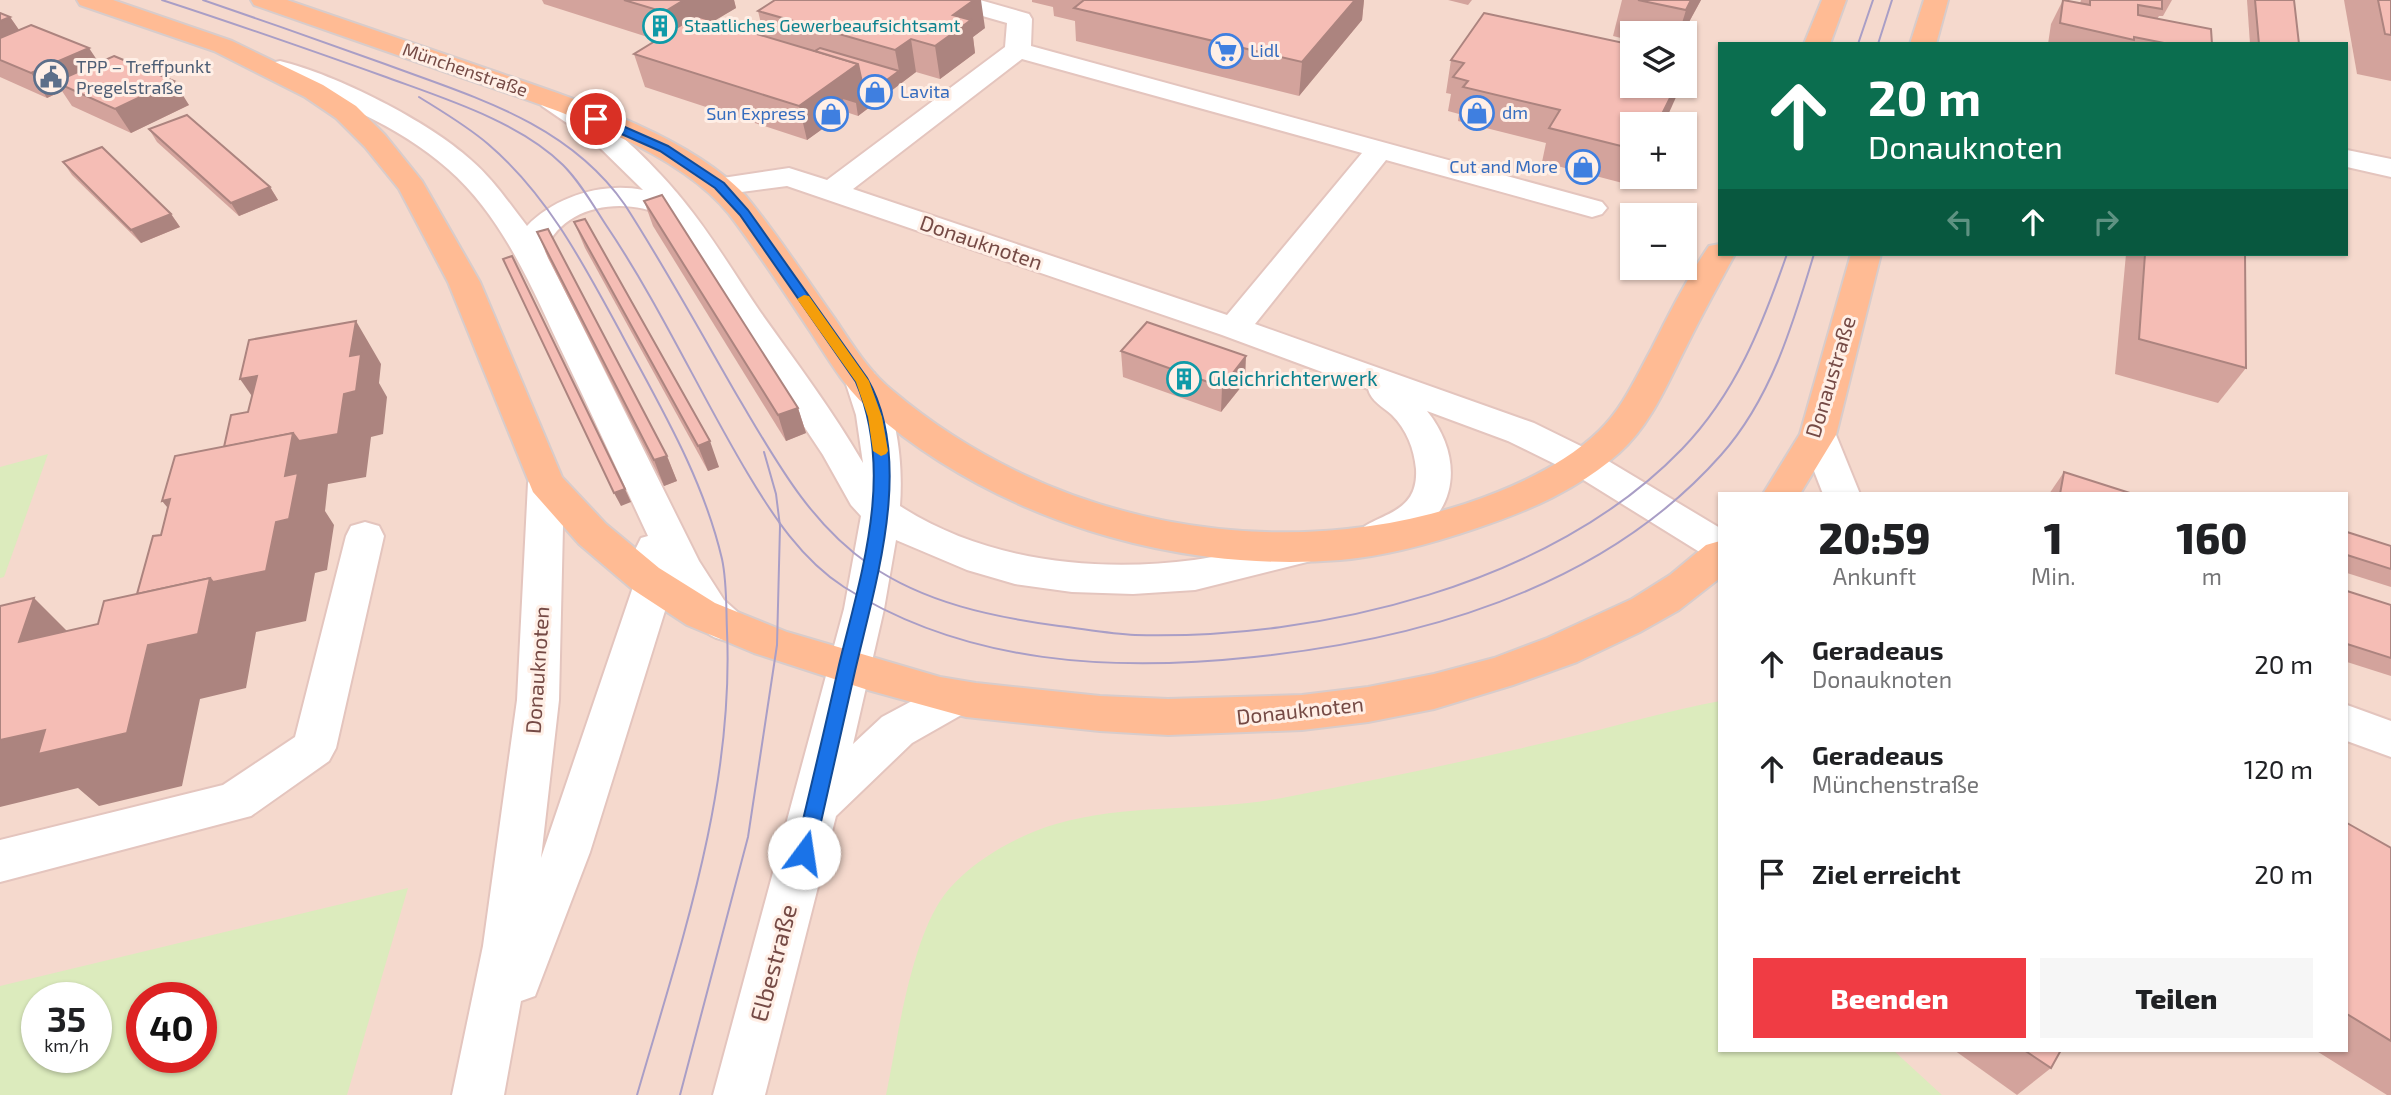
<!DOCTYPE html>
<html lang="de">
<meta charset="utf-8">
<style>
:root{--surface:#fff;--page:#f6f6f6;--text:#202124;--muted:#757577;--accent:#f03c44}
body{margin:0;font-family:"Exo 2",sans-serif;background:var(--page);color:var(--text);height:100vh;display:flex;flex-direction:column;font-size:26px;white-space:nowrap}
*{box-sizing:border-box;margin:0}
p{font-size:23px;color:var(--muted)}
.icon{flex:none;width:38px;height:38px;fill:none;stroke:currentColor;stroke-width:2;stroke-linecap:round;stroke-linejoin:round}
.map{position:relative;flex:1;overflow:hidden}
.panel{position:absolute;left:1718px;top:492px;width:630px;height:560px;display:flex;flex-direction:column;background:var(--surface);border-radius:0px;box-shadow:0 2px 5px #0004}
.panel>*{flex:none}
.guide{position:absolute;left:1718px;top:42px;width:630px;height:214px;border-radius:0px;box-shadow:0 2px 5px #0004;background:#0b6e4f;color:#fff;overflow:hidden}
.buttons{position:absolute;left:1620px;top:21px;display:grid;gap:14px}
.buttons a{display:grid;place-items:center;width:77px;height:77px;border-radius:0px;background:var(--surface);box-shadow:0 2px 5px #0004;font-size:35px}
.speed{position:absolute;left:21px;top:982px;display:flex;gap:14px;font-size:35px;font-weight:700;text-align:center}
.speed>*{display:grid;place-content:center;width:91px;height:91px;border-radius:50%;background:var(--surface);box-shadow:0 2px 5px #0004;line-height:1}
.speed small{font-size:18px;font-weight:400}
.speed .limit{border:10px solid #d22;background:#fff;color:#111}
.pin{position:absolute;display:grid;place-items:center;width:60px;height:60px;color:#fff;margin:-30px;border:4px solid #fff;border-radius:50%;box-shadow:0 2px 7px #0007}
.me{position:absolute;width:77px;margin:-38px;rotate:14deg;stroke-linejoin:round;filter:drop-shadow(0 0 5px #0008)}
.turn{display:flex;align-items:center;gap:24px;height:147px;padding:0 35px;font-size:32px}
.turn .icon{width:91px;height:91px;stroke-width:2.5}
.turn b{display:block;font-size:49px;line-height:60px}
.lanes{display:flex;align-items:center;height:66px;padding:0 35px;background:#0003;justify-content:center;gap:35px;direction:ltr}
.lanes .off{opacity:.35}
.eta{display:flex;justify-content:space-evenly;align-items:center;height:119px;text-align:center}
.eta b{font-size:42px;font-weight:800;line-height:49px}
.cta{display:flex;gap:14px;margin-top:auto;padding:14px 35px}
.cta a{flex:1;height:80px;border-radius:0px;background:var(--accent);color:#fff;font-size:28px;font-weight:800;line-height:80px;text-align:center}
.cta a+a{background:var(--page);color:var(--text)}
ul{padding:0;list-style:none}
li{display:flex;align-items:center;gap:21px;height:105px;padding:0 35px}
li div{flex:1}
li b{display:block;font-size:26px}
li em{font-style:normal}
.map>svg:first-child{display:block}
</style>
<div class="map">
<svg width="2391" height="1095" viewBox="0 0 2391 1095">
<rect width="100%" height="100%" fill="#fee9df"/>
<path fill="#f5d9cd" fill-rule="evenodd" d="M0,0H2391V1095H0ZM1633,33H1685V86H1633ZM1720,44H2347V254H1720ZM1633,124H1685V177H1633ZM1633,215H1685V268H1633ZM1720,494H2347V1050H1720ZM37,998H96V1057H37ZM142,998H201V1057H142Z"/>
<g fill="#dcebbd" fill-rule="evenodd">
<polygon points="48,454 4,577 0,578 0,467"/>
<path d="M1720,701V1050H1893L1942,1095H886C898,1038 911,933 949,889C975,859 1018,835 1056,824C1128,803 1209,812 1282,798C1375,780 1468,761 1561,739C1614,727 1666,711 1720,701Z"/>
<path d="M408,888L347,1095H0V986ZM37,998H96V1057H37ZM142,998H201V1057H142Z"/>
</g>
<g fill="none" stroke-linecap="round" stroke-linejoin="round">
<g stroke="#e4c5be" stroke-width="4">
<g id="minor">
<path d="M941,0H980L1029,14L1032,19L1031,46L1602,202L1607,208L1602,214L1592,217L1386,160L1255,324L1534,423L1595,453L1720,528V560L1706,556L1569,471L1508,441L1427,411C1465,458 1459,519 1399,543C1383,550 1374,554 1357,549L1352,539C1367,512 1419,520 1416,469C1414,449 1407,430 1392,415C1383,407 1371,401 1368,389L1222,335L787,186L719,195L709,192L704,186L709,180L789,168L827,180L1005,47L1007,23L944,5ZM1022,59L1362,153L1227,315L853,189Z"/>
<path d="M280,61C337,75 428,121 471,160C493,179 509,203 527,226C555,197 602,182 643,190L593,141L542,106L538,100L542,94C578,85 660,171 682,199C711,234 735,275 761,313C796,362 833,411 863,463L856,415L845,381L850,373L862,370L874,373C898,411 903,463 900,506C985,561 1095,573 1194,560C1232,555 1271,542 1309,534L1323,538L1328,548L1323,558L1195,590L1133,594L1072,592L1015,584L967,570L896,540L884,609L853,744L882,717L940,686L955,681L970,686L976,698L970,710L912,743L836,816L765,1095H713L844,609L861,516L851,505L823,455L664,216C624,196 562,205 545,251L699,561L724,600L742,616L748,627L742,638C705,650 690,612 673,585L590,852L535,996L521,1001L504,1095H452L483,946L517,700L528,483L533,474L546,470L559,474L564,483L559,700L541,858L634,584L636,548L641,538L648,536C620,476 593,417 565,358C533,291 505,219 448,169C397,124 333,100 271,75L267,69L271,63Z"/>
<polygon points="2347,150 2391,159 2391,177 2347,167"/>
<polygon points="1818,423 1831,426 1836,435 1860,494 1823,494 1800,435 1805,426"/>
<polygon points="365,522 379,526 384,536 336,748 329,761 251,816 0,882 0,840 223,785 295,737 346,536 351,526"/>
<polygon points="2347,705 2391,721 2391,757 2347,741"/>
</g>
</g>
<g stroke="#d8cccb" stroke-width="4">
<g id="major">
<polygon points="77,0 113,0 232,41 323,85 356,106 385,135 422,181 480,282 562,477 606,524 659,568 715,603 787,632 940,677 976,683 1100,696 1168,699 1302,695 1368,687 1434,674 1494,658 1547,638 1632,599 1670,575 1706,545 1720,541 1720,578 1679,610 1640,632 1577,662 1513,685 1434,709 1368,722 1302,730 1168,735 1100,731 966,717 868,690 754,653 687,625 632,589 579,544 533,492 448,282 399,189 365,147 336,118 305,97 214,51 80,5"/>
<path d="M251,0H287C349,21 411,43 473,64C556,93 684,130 745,195C777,234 806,278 835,319C852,344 869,372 893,391C1049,523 1270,567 1465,504C1512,488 1563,466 1599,431C1623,408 1636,377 1652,348C1669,314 1687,278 1709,246L1720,244V254H1735C1719,284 1702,314 1687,345C1668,382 1651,425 1619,453C1579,489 1528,511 1477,528C1433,543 1387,556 1340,560C1172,573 995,519 868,408C844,387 827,357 810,331C784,292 758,252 729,214C671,142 532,102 446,72C382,50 318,27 254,5Z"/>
<polygon points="1822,0 1846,0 1830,44 1804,44"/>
<polygon points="1924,0 1948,0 1936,44 1910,44"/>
<polygon points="1851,254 1881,254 1836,435 1800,494 1763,494 1800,434"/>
</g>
</g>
<use href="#minor" fill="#fff" fill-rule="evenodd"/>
<use href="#major" fill="#ffbb94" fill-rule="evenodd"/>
<g stroke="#a99ec6" stroke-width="2">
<path d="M162,0C236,24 310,50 383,76C440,97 519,121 563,165C580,182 593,205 606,225C660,305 699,392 748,474C773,516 802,560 844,587C967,665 1114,672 1254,657C1424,639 1604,587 1721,455C1771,399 1793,324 1814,254"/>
<path d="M203,0C264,21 324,42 385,64C474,97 568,123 625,205C665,267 701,333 738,397C775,459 809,523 870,565C925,603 993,617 1059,626C1084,629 1110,634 1135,635C1319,640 1551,585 1682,449C1736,393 1762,326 1787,254"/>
<polyline points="1858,44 1873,0"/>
<polyline points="1878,44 1892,0"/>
<path d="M419,97C443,112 467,126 488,144C549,196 585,267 622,335C661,408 703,478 722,559C727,582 726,607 727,631C734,791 681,943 637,1095"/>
<polyline points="680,1095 748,837 777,645 780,526 776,494 764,452"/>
</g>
</g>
<g fill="#d3a39c">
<polygon points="542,0 734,0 736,8 713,21 764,36 758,11 985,28 973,37 975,53 940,79 916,72 858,116 846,112 807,140 645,87 634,54 657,40 544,4"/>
<polygon points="1032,0 1364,0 1362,20 1299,96 1076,41 1075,21 1054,16 1053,7 1032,2"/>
<polygon points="1448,0 1472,0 1468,5"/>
<polygon points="1622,0 1701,0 1683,33 1633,33 1633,41 1613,36"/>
<polygon points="2063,0 2080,4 2081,0 2172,0 2163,16 2159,16 2157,19 2212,44 2048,44 2051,24"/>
<polygon points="2247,0 2294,0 2299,44 2250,44"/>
<polygon points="2344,0 2391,0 2391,81 2357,74"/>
<polygon points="0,13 10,17 19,30 99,63 189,105 131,133 72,106 62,91 47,98 0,77"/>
<polygon points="1451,60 1633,86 1681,86 1679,91 1633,124 1633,177 1638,177 1634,186 1542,162 1546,143 1458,121 1459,114 1448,111 1451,94 1446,93"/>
<polygon points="149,129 270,187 278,200 239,216 157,142"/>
<polygon points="63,162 171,214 180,227 141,243 72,175"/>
<polygon points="644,201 798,408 806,433 786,441 653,226"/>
<polygon points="574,222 719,467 708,471 585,248"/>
<polygon points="537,232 667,456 677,481 664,486 548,258"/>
<polygon points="2126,254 2245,254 2246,368 2218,403 2115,374"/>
<polygon points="1121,351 1245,382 1221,412 1123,377"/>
<polygon points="2064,472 2133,494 2049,494"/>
<polygon points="2347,532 2391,546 2391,587 2347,573"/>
<polygon points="2347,591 2391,605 2391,676 2347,662"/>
<polygon points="2347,823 2391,848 2391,1095 2387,1095 2315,1050 2347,1050"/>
<polygon points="1954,1050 2061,1050 2051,1068 2017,1095"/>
</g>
<g fill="#ac847f">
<polygon points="684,0 734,0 736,8 674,45 664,12"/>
<polygon points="974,0 981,0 985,28 973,37 975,53 940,79 935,46 953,15"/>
<polygon points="1355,0 1364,0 1362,20 1299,96 1302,62"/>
<polygon points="1691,0 1701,0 1683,33 1679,33 1686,10"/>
<polygon points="10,17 26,40 0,51 0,21"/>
<polygon points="756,28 765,61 750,32"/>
<polygon points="911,39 916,72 858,116 856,103 843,99 846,112 807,140 799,106 858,64 899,71 895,50"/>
<polygon points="89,48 105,72 55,82 62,91 47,98 31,73"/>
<polygon points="174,81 189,105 131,133 115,109"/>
<polygon points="1676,86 1681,86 1664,124 1657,124"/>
<polygon points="270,187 278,200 239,216 231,203"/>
<polygon points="171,214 180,227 141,243 131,230"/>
<polygon points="356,321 381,364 379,383 387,397 383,434 371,437 366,477 328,484 325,511 334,525 327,570 315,573 306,621 256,632 246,688 200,699 182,786 99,806 78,788 0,807 0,740 148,645 210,578 254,500 293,433 350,356"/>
<polygon points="1246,356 1245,382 1221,412 1222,387"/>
<polygon points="257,376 270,422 240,379"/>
<polygon points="798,408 806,433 786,441 778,415"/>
<polygon points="710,441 719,467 708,471 698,446"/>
<polygon points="667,456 677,481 664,486 654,460"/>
<polygon points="625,489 631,502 621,506 614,493"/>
<polygon points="170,499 205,552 162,501"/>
<polygon points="34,598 89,653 19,642"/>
</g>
<g fill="#f5bdb5" stroke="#ac847f" stroke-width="2">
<polygon points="624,0 684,0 664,12"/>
<polygon points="775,0 974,0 953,15 971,20 935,46 911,39 895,50 758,11"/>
<polygon points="1084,0 1355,0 1302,62 1074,8"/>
<polygon points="1638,0 1691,0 1686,10"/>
<polygon points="2063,0 2090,5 2090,0 2162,0 2162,9 2138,5 2138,15 2211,29 2212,44 2169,44 2134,37 2134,40 2060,23"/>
<polygon points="2255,0 2294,0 2299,44 2259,44"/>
<polygon points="2378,0 2391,0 2391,35 2385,34"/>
<polygon points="0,13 10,17 0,21"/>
<polygon points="1484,13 1633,45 1633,86 1676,86 1657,124 1633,124 1633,149 1549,128 1560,110 1463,87 1468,81 1453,77 1464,63 1451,60"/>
<polygon points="696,16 726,25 732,21 756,28 750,32 858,64 799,106 634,54"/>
<polygon points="31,25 89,48 31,73 0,60 0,38"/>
<polygon points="820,48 899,71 865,96 858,64 815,51"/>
<polygon points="114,56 174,81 115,109 55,82"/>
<polygon points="1685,57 1689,58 1685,66"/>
<polygon points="187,115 270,187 231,203 149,129"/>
<polygon points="102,147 171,214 131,230 63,162"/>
<polygon points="662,195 798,408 778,415 644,201"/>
<polygon points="585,219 710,441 698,446 574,222"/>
<polygon points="548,229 667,456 654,460 537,232"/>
<polygon points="2145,254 2245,254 2246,368 2139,339"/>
<polygon points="512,256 625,489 614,493 503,259"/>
<polygon points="356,321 350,356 361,354 356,391 344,394 338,434 299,441 293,433 224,447 231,415 248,412 257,376 240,379 249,340"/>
<polygon points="1147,322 1246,356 1222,387 1121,351"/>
<polygon points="293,433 285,476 298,473 289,519 276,522 266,571 213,582 210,578 137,594 153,536 161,535 170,499 162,501 175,456"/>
<polygon points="2064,472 2133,494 2060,494"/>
<polygon points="2347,532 2391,546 2391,569 2347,555"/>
<polygon points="210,578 198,634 148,645 127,733 38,754 45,730 0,740 0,606 34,598 19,642 98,624 104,601"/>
<polygon points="2347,591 2391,605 2391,658 2347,644"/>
<polygon points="2347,823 2391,848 2391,1041 2347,1014"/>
<polygon points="2024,1050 2061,1050 2051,1068"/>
</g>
<path fill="#1a73e8" stroke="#114b97" stroke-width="2" d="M592,116H600L668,146L724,183L748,210L867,378C915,461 875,584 855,671C842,731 828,792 814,853L811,859L804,862L798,859L795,853C810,791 825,728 839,665C861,574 895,473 856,382L740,215L715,188L660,151L592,121Z"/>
<polygon fill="#f59e0b" points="804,295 809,296 869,381 882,417 888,451 886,454 881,456 873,451 868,417 856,382 797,299"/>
<defs>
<g id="building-ring" transform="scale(1.75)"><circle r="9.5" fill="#ffefe6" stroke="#0f9aa8" stroke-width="1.5"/><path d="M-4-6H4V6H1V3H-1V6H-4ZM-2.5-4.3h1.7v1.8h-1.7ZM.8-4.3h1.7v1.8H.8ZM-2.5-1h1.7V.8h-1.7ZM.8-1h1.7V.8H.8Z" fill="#0f9aa8"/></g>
<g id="supermarket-ring" transform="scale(1.75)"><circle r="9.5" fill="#ffefe6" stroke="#3f7fe0" stroke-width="1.5"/><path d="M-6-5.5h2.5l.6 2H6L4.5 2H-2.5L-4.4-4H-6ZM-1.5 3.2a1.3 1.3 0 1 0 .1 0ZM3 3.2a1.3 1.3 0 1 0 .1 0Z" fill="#3f7fe0"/></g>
<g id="civic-ring" transform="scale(1.75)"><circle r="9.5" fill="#ffefe6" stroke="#5c6f8a" stroke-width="1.5"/><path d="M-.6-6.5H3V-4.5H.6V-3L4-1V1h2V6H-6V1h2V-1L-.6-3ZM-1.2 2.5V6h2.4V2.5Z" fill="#5c6f8a"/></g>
<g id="shop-ring" transform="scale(1.75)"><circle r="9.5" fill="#ffefe6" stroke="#3f7fe0" stroke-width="1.5"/><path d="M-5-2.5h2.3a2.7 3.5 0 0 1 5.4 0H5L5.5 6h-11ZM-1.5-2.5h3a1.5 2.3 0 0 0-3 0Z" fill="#3f7fe0"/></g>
</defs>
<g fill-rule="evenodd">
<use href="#building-ring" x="660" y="26"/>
<use href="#supermarket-ring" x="1226" y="51"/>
<use href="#civic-ring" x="51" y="77"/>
<use href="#shop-ring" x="875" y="92"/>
<use href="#shop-ring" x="1477" y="113"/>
<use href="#shop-ring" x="831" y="114"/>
<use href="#shop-ring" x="1583" y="167"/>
<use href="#building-ring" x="1184" y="379"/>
</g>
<g text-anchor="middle" stroke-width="6" stroke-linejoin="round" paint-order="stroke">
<g font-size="18" fill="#0d838f" stroke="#ffefe6" text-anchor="start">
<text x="684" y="32">Staatliches Gewerbeaufsichtsamt</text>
</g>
<g font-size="18" fill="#366cbe" stroke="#ffefe6" text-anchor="start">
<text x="1250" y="57">Lidl</text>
<text x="900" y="98">Lavita</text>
<text x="1502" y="119">dm</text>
<text x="806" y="120" text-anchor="end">Sun Express</text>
<text x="1558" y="173" text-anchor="end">Cut and More</text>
</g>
<g font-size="18" fill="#4e5e75" stroke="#ffefe6" text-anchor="start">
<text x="76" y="73">TPP – Treffpunkt<tspan x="76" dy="21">Pregelstraße</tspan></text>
</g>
<g font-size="18" fill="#754a45" stroke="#ffefe6">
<text transform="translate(465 70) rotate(19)" y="6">Münchenstraße</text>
</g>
<g font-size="21" fill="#754a45" stroke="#ffefe6">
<text transform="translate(981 243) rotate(19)" y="7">Donauknoten</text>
<text transform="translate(1831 377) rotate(-73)" y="7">Donaustraße</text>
<text transform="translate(538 670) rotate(-86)" y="7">Donauknoten</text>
<text transform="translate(1300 711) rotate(-6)" y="7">Donauknoten</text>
</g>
<g font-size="21" fill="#0d838f" stroke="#ffefe6" text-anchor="start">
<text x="1208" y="386">Gleichrichterwerk</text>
</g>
<g font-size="24" fill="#754a45" stroke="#ffefe6">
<text transform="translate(774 963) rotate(-75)" y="8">Elbestraße</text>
</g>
</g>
</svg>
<div class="buttons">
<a><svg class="icon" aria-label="layers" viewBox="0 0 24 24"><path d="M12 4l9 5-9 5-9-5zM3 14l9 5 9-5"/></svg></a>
<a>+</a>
<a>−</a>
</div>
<div class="speed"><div>35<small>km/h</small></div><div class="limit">40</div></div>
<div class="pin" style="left:596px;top:119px;background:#d93025"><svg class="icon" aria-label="arrive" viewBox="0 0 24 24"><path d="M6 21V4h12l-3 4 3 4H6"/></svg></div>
<svg class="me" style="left:804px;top:853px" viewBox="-20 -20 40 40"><circle r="19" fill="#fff"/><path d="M0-13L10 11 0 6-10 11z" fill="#1a73e8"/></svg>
<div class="guide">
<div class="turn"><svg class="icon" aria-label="ahead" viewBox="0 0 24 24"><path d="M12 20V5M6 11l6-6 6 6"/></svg><div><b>20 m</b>Donauknoten</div></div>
<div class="lanes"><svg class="icon off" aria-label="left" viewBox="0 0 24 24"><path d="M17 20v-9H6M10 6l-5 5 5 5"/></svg><svg class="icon" aria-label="ahead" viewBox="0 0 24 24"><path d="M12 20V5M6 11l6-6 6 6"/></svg><svg class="icon off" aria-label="right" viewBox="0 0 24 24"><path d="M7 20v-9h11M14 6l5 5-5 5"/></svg></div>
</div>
<section class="panel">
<div class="eta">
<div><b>20:59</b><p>Ankunft</p></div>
<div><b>1</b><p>Min.</p></div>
<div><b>160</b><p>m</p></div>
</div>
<ul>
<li><svg class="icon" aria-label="ahead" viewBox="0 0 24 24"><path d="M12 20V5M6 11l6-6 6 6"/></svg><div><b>Geradeaus</b><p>Donauknoten</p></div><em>20 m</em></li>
<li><svg class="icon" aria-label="ahead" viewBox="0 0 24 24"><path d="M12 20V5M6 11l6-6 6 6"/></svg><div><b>Geradeaus</b><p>Münchenstraße</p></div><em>120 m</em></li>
<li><svg class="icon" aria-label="arrive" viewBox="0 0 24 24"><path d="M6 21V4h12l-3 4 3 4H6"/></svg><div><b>Ziel erreicht</b></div><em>20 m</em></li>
</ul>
<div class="cta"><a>Beenden</a><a>Teilen</a></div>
</section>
</div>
